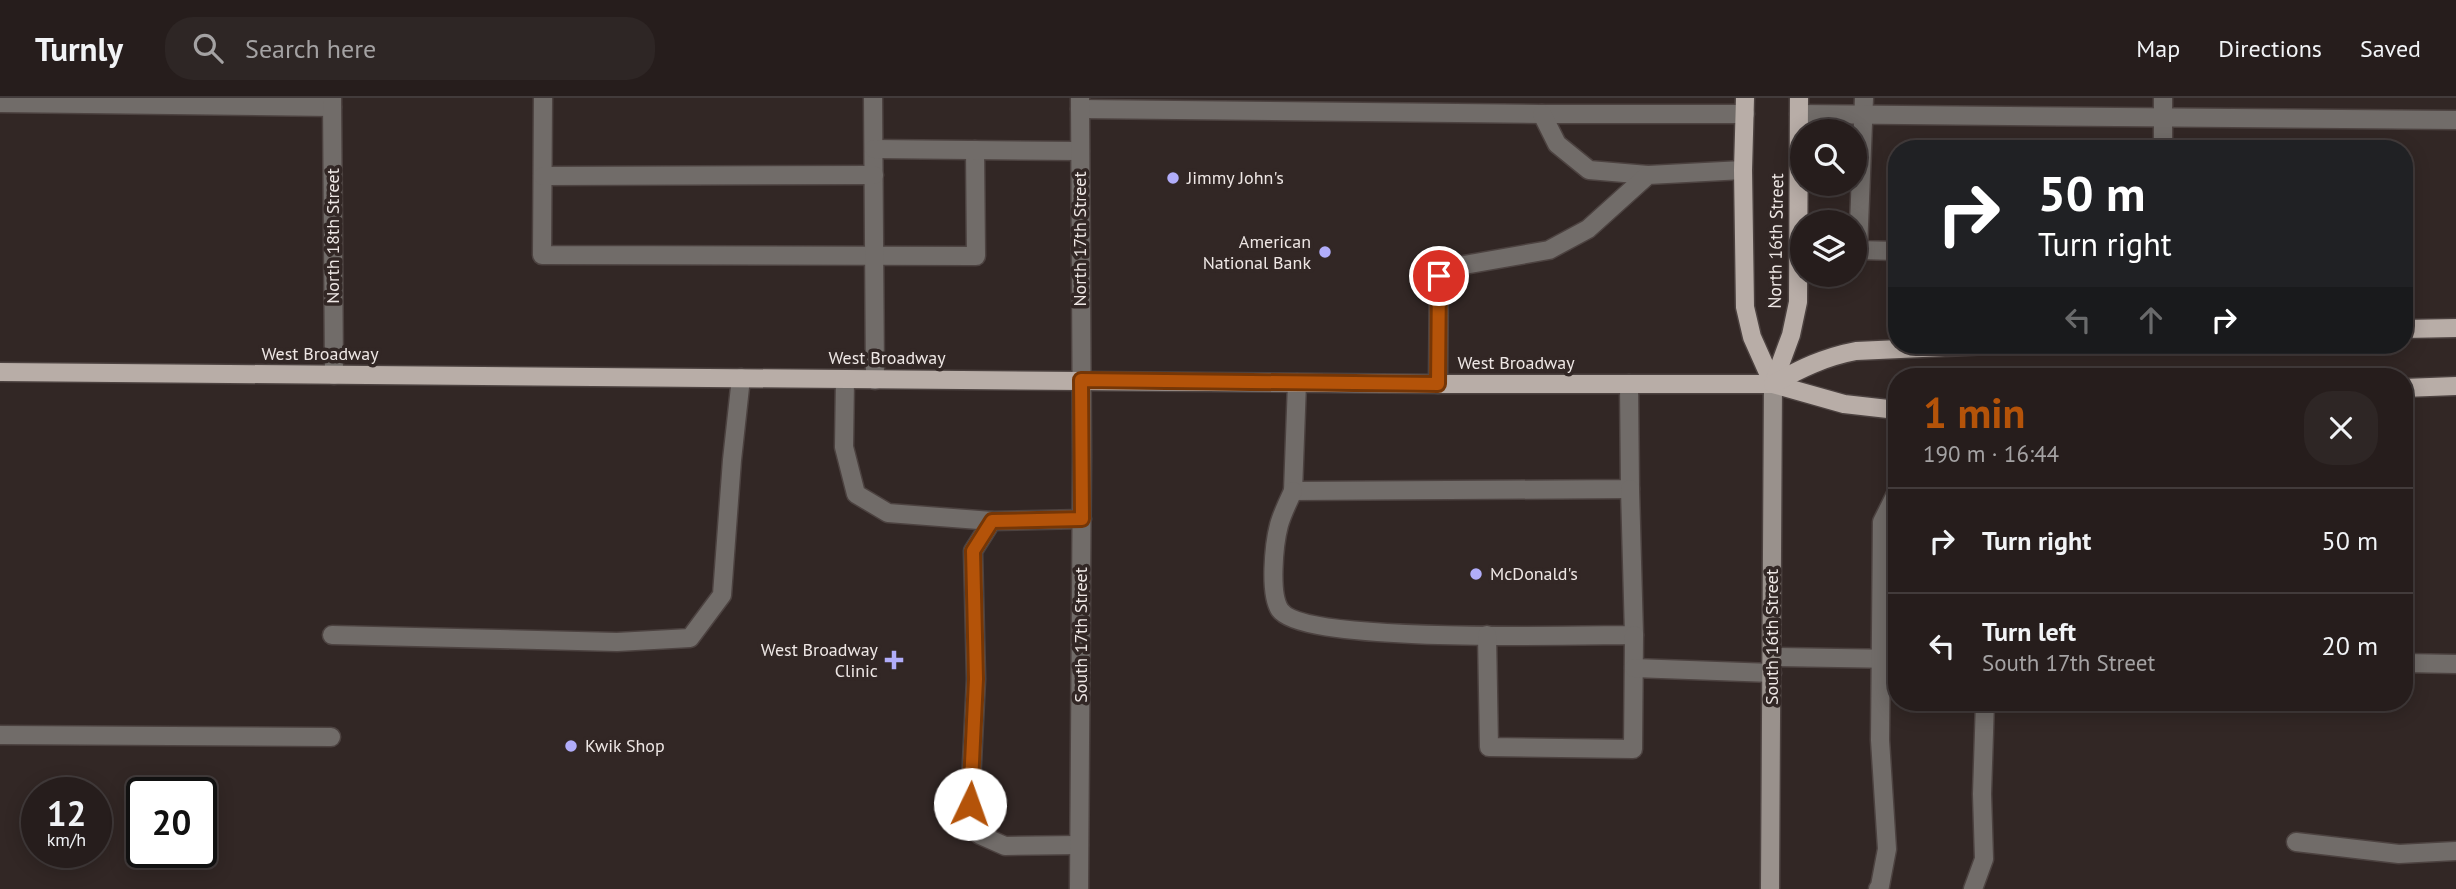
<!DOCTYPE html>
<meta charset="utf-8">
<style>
:root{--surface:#261d1c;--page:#2e2625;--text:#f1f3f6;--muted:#a4a2a3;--line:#423b3b;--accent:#b45309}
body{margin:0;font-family:"PT Sans",sans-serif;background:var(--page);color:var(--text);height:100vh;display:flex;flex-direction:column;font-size:26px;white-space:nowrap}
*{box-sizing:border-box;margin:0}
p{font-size:23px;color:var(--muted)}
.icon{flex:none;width:38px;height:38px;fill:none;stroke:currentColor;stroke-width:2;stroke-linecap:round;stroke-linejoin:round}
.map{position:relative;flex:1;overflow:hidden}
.sheet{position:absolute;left:1888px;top:270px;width:525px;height:343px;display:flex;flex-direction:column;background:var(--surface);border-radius:28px;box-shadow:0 4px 18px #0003,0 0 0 2px var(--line)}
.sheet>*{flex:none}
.hud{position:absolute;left:1888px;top:42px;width:525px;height:214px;border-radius:28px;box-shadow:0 4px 18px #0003,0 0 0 2px var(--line);background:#202124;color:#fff;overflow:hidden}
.controls{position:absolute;left:1790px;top:21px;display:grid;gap:14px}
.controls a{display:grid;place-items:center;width:77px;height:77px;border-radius:50%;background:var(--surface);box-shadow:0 4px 18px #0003,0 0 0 2px var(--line);font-size:35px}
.speed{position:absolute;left:21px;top:679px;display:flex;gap:14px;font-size:35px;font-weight:700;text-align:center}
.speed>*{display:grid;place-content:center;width:91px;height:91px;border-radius:50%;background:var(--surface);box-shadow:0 4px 18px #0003,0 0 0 2px var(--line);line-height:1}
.speed small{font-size:18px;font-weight:400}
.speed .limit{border:4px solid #111;border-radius:10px;background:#fff;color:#111}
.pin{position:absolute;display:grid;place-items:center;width:60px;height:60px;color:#fff;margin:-30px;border:4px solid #fff;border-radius:50%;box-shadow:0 2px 7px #0007}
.me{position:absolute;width:77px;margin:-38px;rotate:3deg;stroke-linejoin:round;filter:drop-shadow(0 0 5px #0008)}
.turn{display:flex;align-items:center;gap:24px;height:147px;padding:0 35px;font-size:32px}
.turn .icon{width:91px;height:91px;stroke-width:2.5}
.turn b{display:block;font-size:49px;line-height:60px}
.lanes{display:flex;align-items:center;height:66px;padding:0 35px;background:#0003;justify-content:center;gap:35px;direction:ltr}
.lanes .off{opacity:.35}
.round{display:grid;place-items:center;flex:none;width:74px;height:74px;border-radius:28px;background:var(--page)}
.headline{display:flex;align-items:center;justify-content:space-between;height:119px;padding:0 35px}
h1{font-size:42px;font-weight:700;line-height:52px;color:var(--accent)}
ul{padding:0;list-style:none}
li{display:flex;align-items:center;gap:21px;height:105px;padding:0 35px;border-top:2px solid var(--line)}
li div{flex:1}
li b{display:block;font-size:26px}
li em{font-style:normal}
header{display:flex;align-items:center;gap:42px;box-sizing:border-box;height:98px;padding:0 35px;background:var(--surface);border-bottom:2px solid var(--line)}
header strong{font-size:33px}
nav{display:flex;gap:38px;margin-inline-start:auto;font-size:24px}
.search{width:490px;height:63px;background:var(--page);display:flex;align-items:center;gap:18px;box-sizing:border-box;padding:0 24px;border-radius:28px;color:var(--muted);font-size:26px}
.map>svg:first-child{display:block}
</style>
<header>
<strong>Turnly</strong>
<div class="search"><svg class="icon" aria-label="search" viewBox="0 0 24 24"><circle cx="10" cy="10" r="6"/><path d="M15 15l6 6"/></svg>Search here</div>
<nav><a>Map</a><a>Directions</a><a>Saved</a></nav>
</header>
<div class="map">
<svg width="2456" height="791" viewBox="0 0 2456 791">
<rect width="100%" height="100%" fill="#322725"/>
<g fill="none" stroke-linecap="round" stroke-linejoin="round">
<g stroke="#4c4240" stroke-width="21">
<g id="service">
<polyline points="543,0 542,157 976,158 975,52"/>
<polyline points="873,0 875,282"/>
<polyline points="1864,0 1858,152 1897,153"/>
<polyline points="0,5 332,9"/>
<polyline points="1080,11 1542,16 1745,16"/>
<polyline points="1542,16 1557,46 1589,72 1648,77"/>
<polyline points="1799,16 2456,22"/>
<polyline points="874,51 1080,53"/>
<polyline points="2163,51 2163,0"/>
<polyline points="543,78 874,77"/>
<polyline points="845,281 844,349 856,396 888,415 992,423"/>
<polyline points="1297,285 1293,393 1630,391 1629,286"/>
<polyline points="1438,286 1439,178 1453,169 1549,152 1588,131 1648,77 1743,72"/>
<path d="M1293,393C1288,404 1282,416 1279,427C1274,446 1269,496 1280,512C1304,546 1582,537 1634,537L1630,391"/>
<polyline points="332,537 617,544 690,540 722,497 732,362 741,280"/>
<polyline points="1487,537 1489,649 1633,651 1634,537"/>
<polyline points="1772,559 1897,561"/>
<polyline points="2404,565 2456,566"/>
<polyline points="1634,570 1772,575"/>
<polyline points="0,637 331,639"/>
<polyline points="2296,744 2399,756 2456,753"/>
<polyline points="1079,747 1005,748 980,737 970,706 976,581 973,453 992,423 1082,421"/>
<polyline points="1878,791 1880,788 1887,751 1880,642 1882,424 1897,394"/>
<polyline points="1973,791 1984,761 1982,696 1985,604"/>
</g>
</g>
<g stroke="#4c4240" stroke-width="21">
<g id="minor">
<polyline points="332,0 334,277"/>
<polyline points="1079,791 1082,358 1080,0"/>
</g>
</g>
<g stroke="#4c4240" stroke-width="21">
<polyline id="secondary" points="1770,791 1773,286"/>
</g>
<g stroke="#4c4240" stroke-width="21">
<g id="primary">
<polyline points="1745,0 1743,72 1745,209 1752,239 1773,286"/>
<polyline points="2404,231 2456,230"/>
<polyline points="0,274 1438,286 1773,286 1844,306 1897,312"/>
<polyline points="1773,286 1791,237 1798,204 1799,0"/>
<path d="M1773,286C1800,271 1824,259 1856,253L1989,247"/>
<polyline points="2404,290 2456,288"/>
</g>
</g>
<use href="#service" stroke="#716c69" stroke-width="18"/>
<use href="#minor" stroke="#716c69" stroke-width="18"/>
<use href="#secondary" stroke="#99918c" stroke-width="18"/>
<use href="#primary" stroke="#b8ada7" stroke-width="18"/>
</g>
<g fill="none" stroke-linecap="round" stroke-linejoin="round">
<g stroke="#753606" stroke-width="18">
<polyline id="route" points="970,706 976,581 973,453 992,423 1082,421 1081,282 1438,286 1439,178"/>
</g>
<use href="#route" stroke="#b45309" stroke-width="12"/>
</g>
<g fill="#b1adfa" stroke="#322725" stroke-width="2.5">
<circle cx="1173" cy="80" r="7"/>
<circle cx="1325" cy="154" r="7"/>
<circle cx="1476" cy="476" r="7"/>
<path d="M890.5 551.5h7v7h7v7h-7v7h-7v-7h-7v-7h7z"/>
<circle cx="571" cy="648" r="7"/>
</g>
<g text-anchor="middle" stroke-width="7" stroke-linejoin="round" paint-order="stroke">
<g font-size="18" fill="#eee7e5" stroke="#322725" text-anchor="start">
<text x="1187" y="86">Jimmy John's</text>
<text x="1311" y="150" text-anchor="end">American<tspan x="1311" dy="21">National Bank</tspan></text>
<text x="1490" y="482">McDonald's</text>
<text x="878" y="558" text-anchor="end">West Broadway<tspan x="878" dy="21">Clinic</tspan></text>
<text x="585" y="654">Kwik Shop</text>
</g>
<g font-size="18" fill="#eee7e5" stroke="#322725">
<text transform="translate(333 138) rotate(-90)" y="6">North 18th Street</text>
<text transform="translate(1080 141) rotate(-90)" y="6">North 17th Street</text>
<text transform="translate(1776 143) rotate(-89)" y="6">North 16th Street</text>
<text x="320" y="262">West Broadway</text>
<text x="887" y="266">West Broadway</text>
<text x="1516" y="271">West Broadway</text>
<text transform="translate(1081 537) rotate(-90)" y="6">South 17th Street</text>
<text transform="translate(1772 539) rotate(-90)" y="6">South 16th Street</text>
</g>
</g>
</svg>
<div class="controls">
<a><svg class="icon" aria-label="search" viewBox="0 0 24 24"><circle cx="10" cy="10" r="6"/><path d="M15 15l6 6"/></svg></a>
<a><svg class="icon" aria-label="layers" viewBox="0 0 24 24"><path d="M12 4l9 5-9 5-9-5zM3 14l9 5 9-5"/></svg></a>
</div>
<div class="speed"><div>12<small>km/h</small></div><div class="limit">20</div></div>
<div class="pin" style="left:1439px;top:178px;background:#d93025"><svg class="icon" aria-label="arrive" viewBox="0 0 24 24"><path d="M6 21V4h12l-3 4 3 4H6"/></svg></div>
<svg class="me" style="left:970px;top:706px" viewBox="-20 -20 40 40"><circle r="19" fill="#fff"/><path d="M0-13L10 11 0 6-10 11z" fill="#b45309"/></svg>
<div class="hud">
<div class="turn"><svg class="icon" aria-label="right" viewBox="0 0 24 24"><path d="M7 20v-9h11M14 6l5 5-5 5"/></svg><div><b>50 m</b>Turn right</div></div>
<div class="lanes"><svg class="icon off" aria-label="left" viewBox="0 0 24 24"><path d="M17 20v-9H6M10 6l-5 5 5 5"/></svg><svg class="icon off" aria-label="ahead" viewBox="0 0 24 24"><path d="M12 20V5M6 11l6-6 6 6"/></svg><svg class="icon" aria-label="right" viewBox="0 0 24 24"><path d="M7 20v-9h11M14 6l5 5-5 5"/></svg></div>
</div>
<section class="sheet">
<div class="headline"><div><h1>1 min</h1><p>190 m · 16:44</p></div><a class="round"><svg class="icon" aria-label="close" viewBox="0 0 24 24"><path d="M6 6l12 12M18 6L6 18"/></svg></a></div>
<ul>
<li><svg class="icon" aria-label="right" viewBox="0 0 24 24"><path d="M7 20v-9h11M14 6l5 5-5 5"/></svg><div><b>Turn right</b></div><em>50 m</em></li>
<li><svg class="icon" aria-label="left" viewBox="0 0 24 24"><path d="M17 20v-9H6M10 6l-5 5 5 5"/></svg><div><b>Turn left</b><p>South 17th Street</p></div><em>20 m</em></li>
</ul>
</section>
</div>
